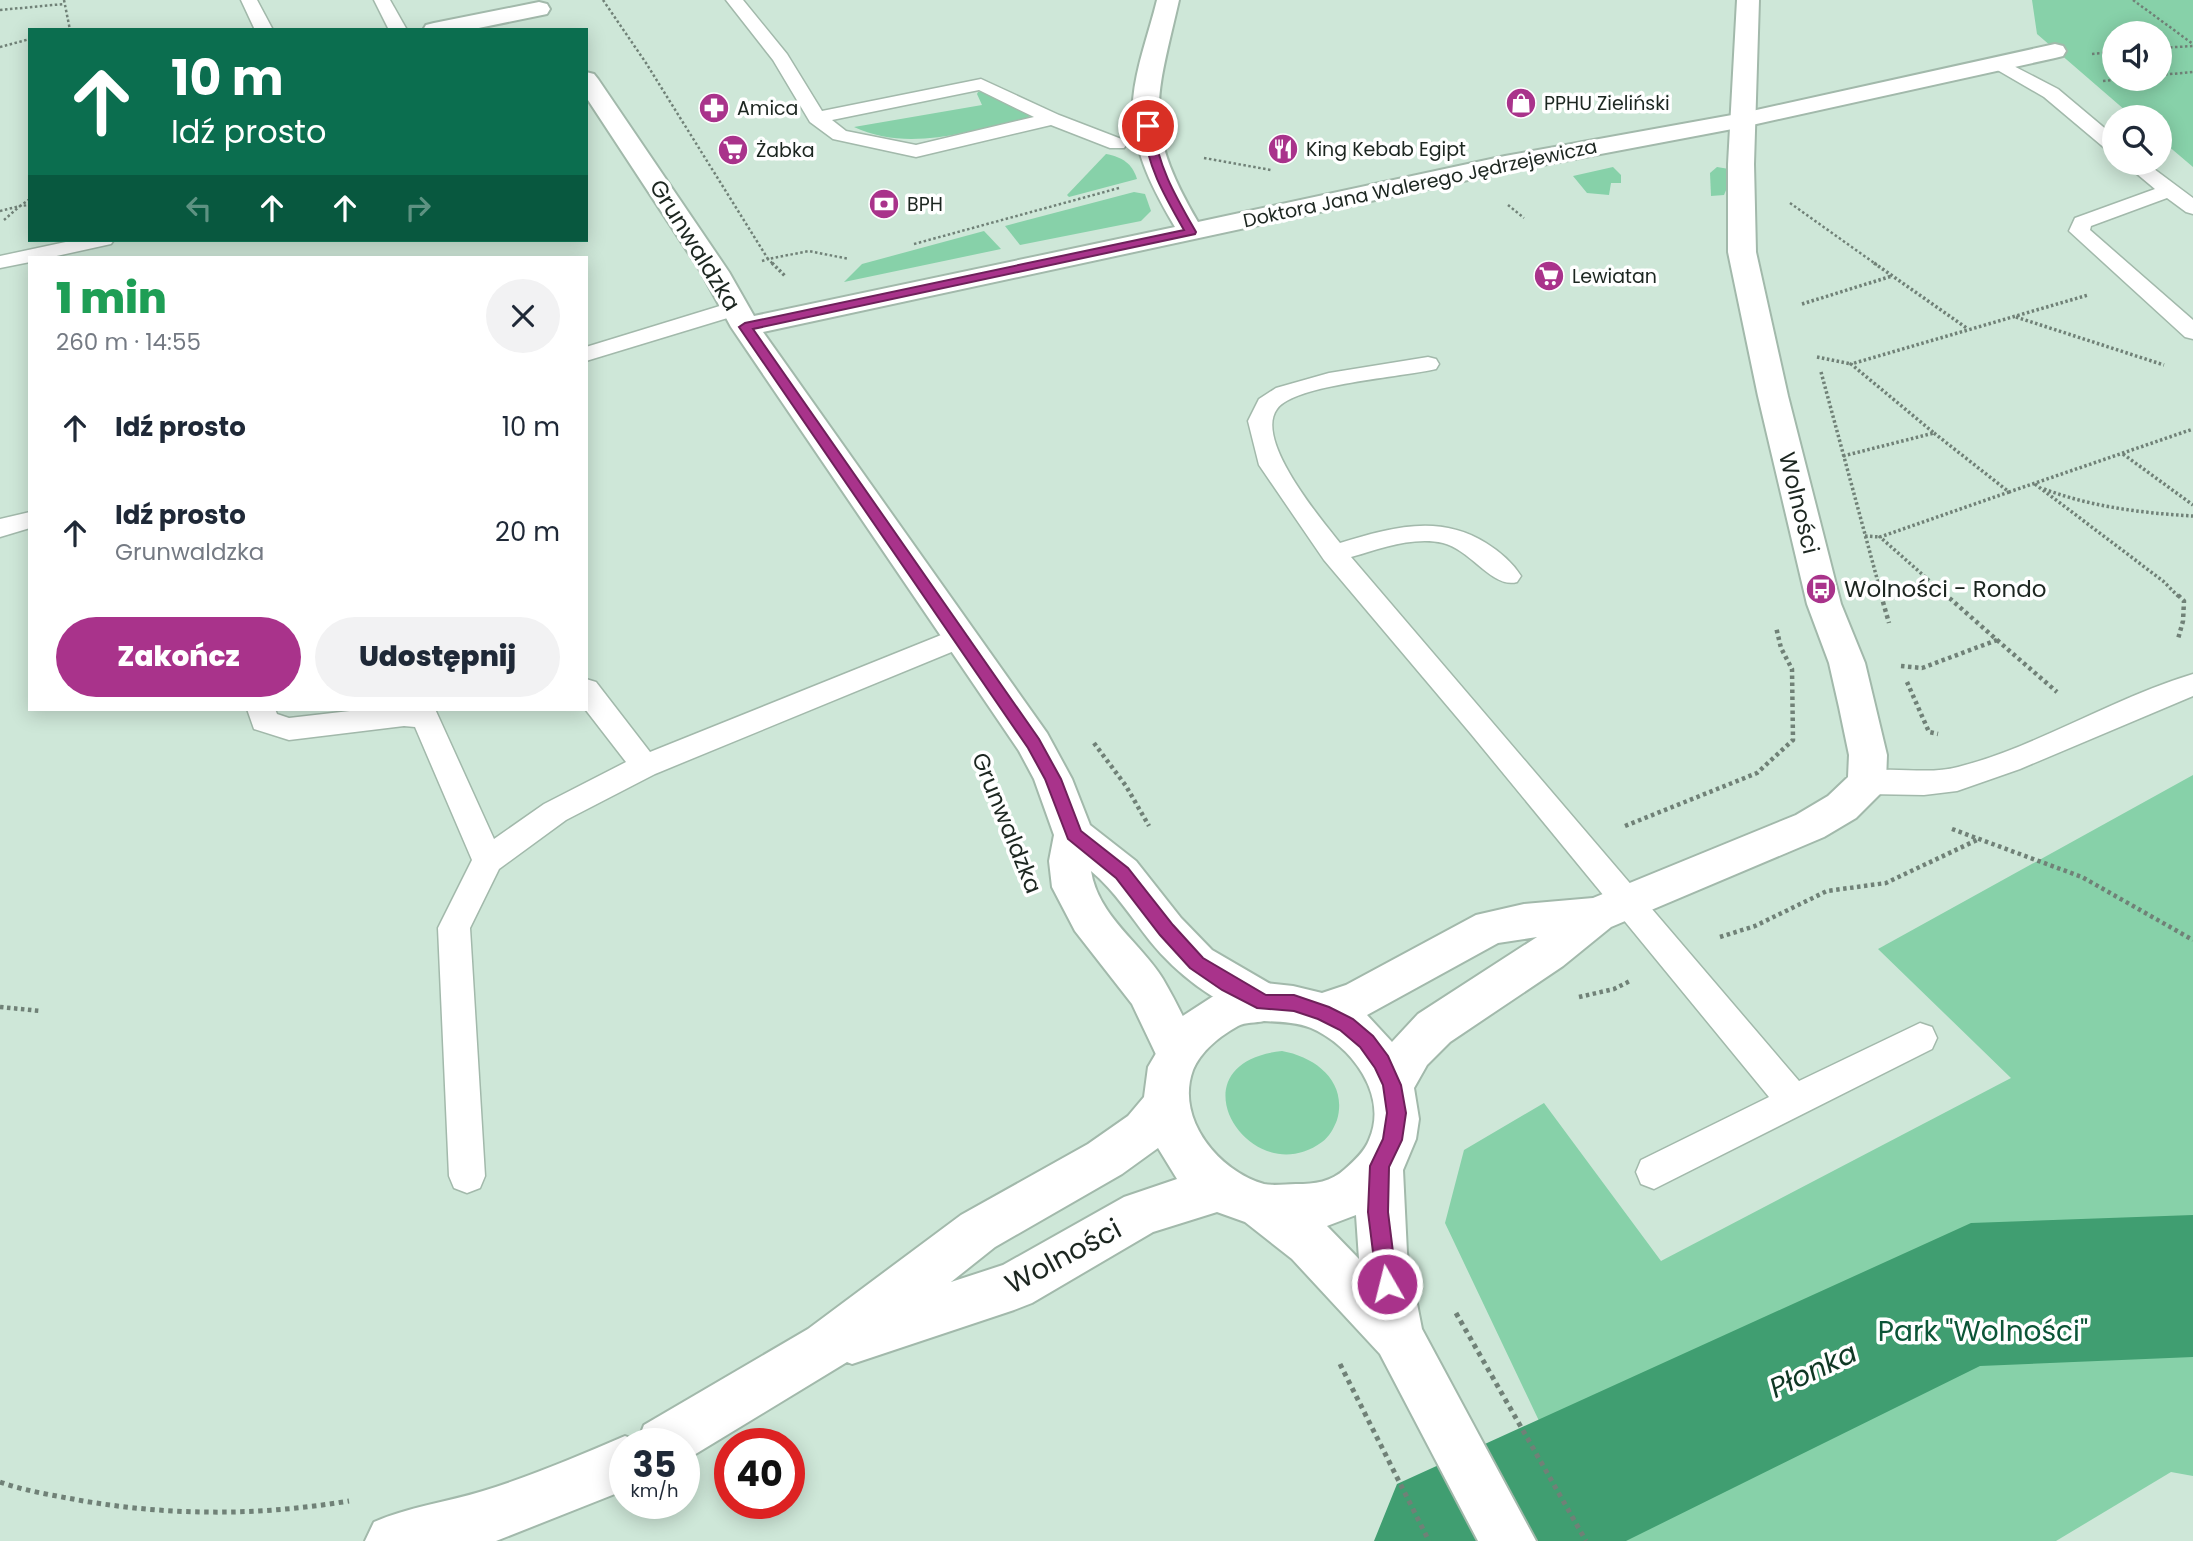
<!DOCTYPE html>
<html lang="pl">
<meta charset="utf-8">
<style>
:root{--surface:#fff;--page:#f2f2f3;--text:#1f2937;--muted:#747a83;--accent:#a9338b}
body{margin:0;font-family:Poppins,sans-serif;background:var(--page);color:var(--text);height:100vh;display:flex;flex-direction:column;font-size:26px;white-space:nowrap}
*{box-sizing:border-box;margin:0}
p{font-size:23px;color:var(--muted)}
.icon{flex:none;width:38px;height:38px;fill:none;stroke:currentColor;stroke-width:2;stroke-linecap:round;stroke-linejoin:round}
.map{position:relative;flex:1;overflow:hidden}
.drawer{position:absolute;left:28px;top:256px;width:560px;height:455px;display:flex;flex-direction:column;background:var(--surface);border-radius:0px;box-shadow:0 4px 18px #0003}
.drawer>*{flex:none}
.guide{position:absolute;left:28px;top:28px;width:560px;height:214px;border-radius:0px;box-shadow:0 4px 18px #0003;background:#0b6e4f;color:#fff;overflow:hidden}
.controls{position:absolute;left:2102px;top:21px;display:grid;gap:14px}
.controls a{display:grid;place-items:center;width:70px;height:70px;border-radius:50%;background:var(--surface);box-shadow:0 4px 18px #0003;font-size:35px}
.speed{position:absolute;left:609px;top:1428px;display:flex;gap:14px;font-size:35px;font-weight:700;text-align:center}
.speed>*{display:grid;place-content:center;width:91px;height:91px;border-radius:50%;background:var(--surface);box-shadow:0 4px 18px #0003;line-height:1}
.speed small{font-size:18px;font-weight:400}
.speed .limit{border:10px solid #d22;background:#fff;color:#111}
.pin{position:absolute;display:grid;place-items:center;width:60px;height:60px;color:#fff;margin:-30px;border:4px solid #fff;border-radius:50%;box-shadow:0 2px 7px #0007}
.me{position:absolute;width:77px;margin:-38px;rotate:352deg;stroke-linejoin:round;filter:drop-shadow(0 0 5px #0008)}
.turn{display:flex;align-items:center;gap:24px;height:147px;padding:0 28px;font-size:32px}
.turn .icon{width:91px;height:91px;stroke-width:2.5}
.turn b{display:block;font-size:49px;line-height:60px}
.lanes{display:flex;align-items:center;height:66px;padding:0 28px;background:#0003;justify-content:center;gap:35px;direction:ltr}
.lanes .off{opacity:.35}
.round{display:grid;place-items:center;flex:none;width:74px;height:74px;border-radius:37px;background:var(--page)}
.overview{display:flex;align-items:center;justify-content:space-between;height:119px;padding:0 28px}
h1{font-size:42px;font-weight:800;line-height:52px;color:#1e9e55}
.primary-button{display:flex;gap:14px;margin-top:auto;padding:14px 28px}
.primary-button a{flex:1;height:80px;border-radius:42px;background:var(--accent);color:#fff;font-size:28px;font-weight:800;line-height:80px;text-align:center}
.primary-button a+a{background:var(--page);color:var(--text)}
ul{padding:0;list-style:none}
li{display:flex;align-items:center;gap:21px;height:105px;padding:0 28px}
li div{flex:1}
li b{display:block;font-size:26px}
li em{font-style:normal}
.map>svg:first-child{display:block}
</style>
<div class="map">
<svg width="2193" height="1541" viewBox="0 0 2193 1541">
<rect width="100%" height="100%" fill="#cee7d8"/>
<g fill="#87d1a9" fill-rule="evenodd">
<path d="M2032,0H2193V167L2160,139V117H2133L2037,34ZM2114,33H2160V79H2114Z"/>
<path d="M978,92H983L1030,115L1028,118C971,130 910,153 854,127L982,105L977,94Z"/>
<path d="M1106,154C1122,157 1132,163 1137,179L1069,197L1067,195Z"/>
<polygon points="1613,167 1621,175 1621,183 1611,183 1609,195 1587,193 1573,176"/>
<polygon points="1717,167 1729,169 1729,183 1724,195 1711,196 1710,173"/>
<polygon points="1134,192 1145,194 1151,211 1141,221 1020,245 1005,226"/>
<polygon points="984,231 1001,249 844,282 862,264"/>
<polygon points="2193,775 2193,1476 2171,1472 2056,1541 1596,1541 1445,1223 1464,1150 1544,1103 1661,1261 2011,1078 1878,949"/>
<path d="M1282,1051C1316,1057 1348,1082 1337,1120C1334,1128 1329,1137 1322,1142C1250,1195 1168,1063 1282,1051Z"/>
</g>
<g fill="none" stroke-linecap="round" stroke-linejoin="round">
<polygon fill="#409e71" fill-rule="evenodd" points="2193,1215 2193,1357 1980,1366 1626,1541 1374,1541 1397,1484 1971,1223"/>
<g stroke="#a2b9ab" stroke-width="3">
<g id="service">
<polygon points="241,0 257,0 273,30 255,30"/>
<polygon points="374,0 390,0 407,30 389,30"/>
<path d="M726,0H743L787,54L822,111L981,79L1059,115L1124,140L1127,144L1124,148H1110L1051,125L916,157L833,139L810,122L773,60ZM979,90L1034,117L916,145L846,131L832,120Z"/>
<polygon points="2000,59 2058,89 2114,136 2114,152 2107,150 2044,97 1994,68 1991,64"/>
<polygon points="2124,163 2146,163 2193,198 2193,214 2186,212 2167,198 2091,226 2090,230 2193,320 2193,339 2185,337 2069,231 2075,218 2155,189"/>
<polygon points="75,240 114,240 111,244 52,257 30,257 30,262 0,268 0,256"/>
<polygon points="736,301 744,303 747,308 744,313 586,361 586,347"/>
<path d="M1428,357L1436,359L1439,364L1436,369C1404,377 1295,384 1277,409C1254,440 1321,519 1340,543C1389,528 1439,513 1486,543C1499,551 1513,563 1521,576L1517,582C1493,589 1471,550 1443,543C1413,536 1380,549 1351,557L1799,1081L1920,1023L1932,1027L1937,1038L1932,1049L1654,1189L1641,1184L1636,1172L1641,1160L1769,1097L1471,734L1324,560L1259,465L1248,421L1259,399L1276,388L1329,373Z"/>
<polygon points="30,512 30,528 0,537 0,519"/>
<polygon points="961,627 971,630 975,637 971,644 655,774 566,820 499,869 470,928 485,1176 480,1188 467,1193 454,1188 449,1176 438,928 472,860 415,727 404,726 289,740 254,729 247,709 275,709 277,714 289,718 367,709 435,709 494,839 544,804 626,762 585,709 586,679 596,682 650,752"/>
<path d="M2193,674V696L2020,769L1957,791L1924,795L1867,794L1856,790L1852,782L1856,774C1888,764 1925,776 1958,767C2039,746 2113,698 2193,674Z"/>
</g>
</g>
<g stroke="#a2b9ab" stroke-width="4">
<g id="minor">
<path d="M1157,0H1179C1156,101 1142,126 1198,222L1505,156L1743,113L2055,44L2063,46L2066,51L2063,56L2055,58L1743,127L1505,172L763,332L1047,733L1072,779L1090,825L1136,861L1181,918L1212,950L1279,989L1286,1002L1279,1015L1264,1021C1219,1005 1180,978 1150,941C1131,917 1115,891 1091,871C1098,916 1141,943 1163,979C1177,1003 1189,1028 1200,1053L1194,1067L1178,1073L1162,1067L1132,1004L1075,931L1052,887L1049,861L1054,835L1034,779L1019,751L731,327L701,272L586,97V72L594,74L598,79L729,272L754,316L1175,227C1152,188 1130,146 1133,100C1136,66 1149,33 1157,0Z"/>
<polygon points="539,2 547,4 550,9 547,14 469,30 423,30 426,25 434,23"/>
</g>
</g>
<g stroke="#a2b9ab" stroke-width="4">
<path id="tertiary" d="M1737,0H1759L1754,164L1756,252L1788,396L1841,604L1865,663L1887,755L1886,782L1881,793L1856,818L1824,837L1611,927L1563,966L1450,1042L1427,1065L1414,1088L1419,1119L1416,1139L1403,1170L1407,1253L1422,1329L1536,1541H1478L1380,1354L1292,1259L1245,1222L1217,1212L1153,1232L1032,1303L1014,1310L852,1364L847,1362L684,1461V1444H625V1490L496,1541H365L374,1522C408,1507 447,1502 483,1491C532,1476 578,1456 625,1436L638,1441L644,1425L808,1329L961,1215L1088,1144L1128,1116L1144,1097L1148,1067L1175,1021L1212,997L1236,988L1264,983L1293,986L1322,993L1346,985L1476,915L1524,904L1593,898L1796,815L1828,796L1848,777L1849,755L1839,707L1829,663L1807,604L1758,396L1728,252V164ZM1537,937L1418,1014L1392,1042L1367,1015L1498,943ZM1264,1021C1279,1022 1297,1022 1311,1028C1351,1045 1389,1095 1369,1140C1365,1151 1354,1161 1345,1169C1331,1182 1315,1184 1296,1184C1286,1184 1274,1186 1264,1184C1219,1171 1175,1119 1193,1070C1201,1051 1220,1036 1238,1026C1245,1022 1256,1023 1264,1021ZM1158,1148L1177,1179L1124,1197L1003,1265L951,1282L995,1247L1122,1174ZM1356,1215L1359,1259L1327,1226Z"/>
</g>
<g stroke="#708177" stroke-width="2.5" stroke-dasharray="2.5 2.5" stroke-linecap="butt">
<polyline points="64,0 70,30"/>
<polyline points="603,0 646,63 768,259 809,251 849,259"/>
<polyline points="2133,0 2193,44"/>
<polyline points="0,10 64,4"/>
<polyline points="0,47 30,39"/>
<polyline points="2160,48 2193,46"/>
<polyline points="2092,54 2114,52"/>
<polyline points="2160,75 2193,72"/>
<polyline points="2103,81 2127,79"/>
<polyline points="1204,158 1271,170"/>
<polyline points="1790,203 1877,265"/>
<polyline points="1508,205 1524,218"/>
<polyline points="0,211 20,206 30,199"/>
<polyline points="4,220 20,206 30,205"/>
<polyline points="914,244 1119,188"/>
<polyline points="762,261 768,259 774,265"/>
</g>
<g stroke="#708177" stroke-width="3.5" stroke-dasharray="2.5 2.5" stroke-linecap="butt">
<polyline points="772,263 785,276"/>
<polyline points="1874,263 1968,329"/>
<polyline points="1802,304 1892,276"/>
<polyline points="2016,317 2164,365"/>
<polyline points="1817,357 1851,364"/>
<polyline points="1821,372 1882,597"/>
<polyline points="1934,433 2009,492 2193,429"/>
<polyline points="2123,454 2193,505"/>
<polyline points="1843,456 1934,433 1851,364 2088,295"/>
<polyline points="2035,484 2163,581 2179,597"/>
<path d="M2044,489C2092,507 2142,513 2193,516"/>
<polyline points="1865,536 1880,537"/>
<polyline points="1948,597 1880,537 2009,492"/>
</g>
<g stroke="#708177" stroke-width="4.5" stroke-dasharray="3.5 3.5" stroke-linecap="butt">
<polyline points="1881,595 1889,623"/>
<polyline points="2178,595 2184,601 2183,621 2178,639"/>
<polyline points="1997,640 2057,692"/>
<polyline points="1901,666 1922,668 1997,640 1946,595"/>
<polyline points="1907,682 1929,732 1938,734"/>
<polyline points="1094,743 1126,786 1149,826"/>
<polyline points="995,786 1003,803"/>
<polyline points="1625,826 1757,773 1793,740 1792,669 1781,648 1776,627"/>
<polyline points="1952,829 2082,877 2193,940"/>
<polyline points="1720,937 1755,926 1827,891 1886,883 1979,839"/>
<polyline points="1579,997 1614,989 1630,981"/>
<polyline points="0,1007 41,1011"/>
</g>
<g stroke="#708177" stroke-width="5" stroke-dasharray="4.5 4.5" stroke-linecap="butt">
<polyline points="1456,1313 1586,1541"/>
<polyline points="1340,1364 1429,1541"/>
<path d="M0,1482C25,1491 52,1495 78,1500C168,1516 259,1516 349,1501"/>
</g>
<use href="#service" fill="#fff" fill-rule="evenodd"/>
<use href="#minor" fill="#fff" fill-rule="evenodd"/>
<use href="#tertiary" fill="#fff" fill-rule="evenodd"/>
</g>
<path fill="#a9338b" stroke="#6e215a" stroke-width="2" d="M1148,123L1153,126C1158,167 1176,197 1196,232L1195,234L753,329L1039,739L1061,779L1081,831L1128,868L1173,925L1203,958L1266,995H1294L1329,1007L1353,1019L1373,1036L1388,1056L1401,1085L1406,1113L1402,1140L1389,1167L1388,1212L1397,1284L1394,1292L1387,1295L1380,1292L1377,1284L1368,1212L1370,1166L1383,1139L1387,1113L1383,1085L1375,1068L1360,1047L1340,1030L1318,1019L1294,1011L1257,1008L1222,990L1190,968L1160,935L1116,878L1068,839L1045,779L1028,748L739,327L745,323L1184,230C1164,195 1147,166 1143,126Z"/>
<defs>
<g id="shop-disc" transform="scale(1.575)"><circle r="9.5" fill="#a9338b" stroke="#fff"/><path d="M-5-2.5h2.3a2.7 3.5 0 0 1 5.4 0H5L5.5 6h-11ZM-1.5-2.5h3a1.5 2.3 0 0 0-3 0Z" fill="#fff"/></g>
<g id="pharmacy-disc" transform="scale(1.575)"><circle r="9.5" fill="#a9338b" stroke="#fff"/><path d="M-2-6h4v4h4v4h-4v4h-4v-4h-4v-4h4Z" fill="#fff"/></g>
<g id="restaurant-disc" transform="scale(1.575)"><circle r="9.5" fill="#a9338b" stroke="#fff"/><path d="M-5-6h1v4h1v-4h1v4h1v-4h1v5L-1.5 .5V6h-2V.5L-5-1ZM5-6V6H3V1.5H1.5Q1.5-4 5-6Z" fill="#fff"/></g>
<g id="supermarket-disc" transform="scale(1.575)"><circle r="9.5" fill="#a9338b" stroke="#fff"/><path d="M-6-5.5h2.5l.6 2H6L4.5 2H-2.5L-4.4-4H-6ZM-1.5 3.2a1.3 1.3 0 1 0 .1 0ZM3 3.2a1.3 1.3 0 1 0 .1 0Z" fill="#fff"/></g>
<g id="bank-disc" transform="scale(1.575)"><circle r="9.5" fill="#a9338b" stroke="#fff"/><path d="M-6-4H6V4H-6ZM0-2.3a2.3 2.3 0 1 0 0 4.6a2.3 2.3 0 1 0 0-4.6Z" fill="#fff"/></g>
<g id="bus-disc" transform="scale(1.575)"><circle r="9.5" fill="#a9338b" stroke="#fff"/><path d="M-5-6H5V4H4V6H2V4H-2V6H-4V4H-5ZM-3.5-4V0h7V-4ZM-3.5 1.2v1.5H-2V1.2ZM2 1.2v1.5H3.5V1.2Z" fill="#fff"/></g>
</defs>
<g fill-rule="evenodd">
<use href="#shop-disc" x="1521" y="103"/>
<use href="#pharmacy-disc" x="714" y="108"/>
<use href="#restaurant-disc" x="1283" y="149"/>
<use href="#supermarket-disc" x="733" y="150"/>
<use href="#bank-disc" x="884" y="204"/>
<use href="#supermarket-disc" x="1549" y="276"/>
<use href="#bus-disc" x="1821" y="589"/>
</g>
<g text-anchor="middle" stroke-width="7" stroke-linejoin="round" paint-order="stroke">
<g font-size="19" fill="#1c2620" stroke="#fff" text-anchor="start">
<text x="1544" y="110">PPHU Zieliński</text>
<text x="737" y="115">Amica</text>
<text x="1306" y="156">King Kebab Egipt</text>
<text x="756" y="157">Żabka</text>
<text x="907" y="211">BPH</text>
<text x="1572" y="283">Lewiatan</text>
</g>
<g font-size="19" fill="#1c2620" stroke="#fff">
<text transform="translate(1420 183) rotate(-12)" y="7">Doktora Jana Walerego Jędrzejewicza</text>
</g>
<g font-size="23" fill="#1c2620" stroke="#fff">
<text transform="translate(695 245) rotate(58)" y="8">Grunwaldzka</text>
<text transform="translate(1799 503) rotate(76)" y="8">Wolności</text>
<text transform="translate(1007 823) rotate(68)" y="8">Grunwaldzka</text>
</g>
<g font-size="23" fill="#1c2620" stroke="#fff" text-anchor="start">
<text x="1844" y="597">Wolności - Rondo</text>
</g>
<g font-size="28" fill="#1c2620" stroke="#fff">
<text transform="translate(1063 1256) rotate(-28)" y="10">Wolności</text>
</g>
<g font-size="28" fill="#0c5537" stroke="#fff">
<text x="1983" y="1341">Park "Wolności"</text>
</g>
<g font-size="28" font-style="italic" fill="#0f3724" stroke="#fff">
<text transform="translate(1813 1370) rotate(-25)" y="10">Płonka</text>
</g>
</g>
</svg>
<div class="controls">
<a><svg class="icon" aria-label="sound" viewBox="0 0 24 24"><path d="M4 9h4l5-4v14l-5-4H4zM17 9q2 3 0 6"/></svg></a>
<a><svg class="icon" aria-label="search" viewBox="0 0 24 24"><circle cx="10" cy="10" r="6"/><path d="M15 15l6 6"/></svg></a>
</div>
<div class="speed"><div>35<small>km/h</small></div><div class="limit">40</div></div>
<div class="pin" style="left:1148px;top:126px;background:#d93025"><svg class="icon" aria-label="arrive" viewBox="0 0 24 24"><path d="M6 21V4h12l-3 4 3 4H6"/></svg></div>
<svg class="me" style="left:1387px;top:1284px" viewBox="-20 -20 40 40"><circle r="17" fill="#a9338b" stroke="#fff" stroke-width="3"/><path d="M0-11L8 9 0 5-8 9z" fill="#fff"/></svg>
<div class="guide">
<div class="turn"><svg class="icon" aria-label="ahead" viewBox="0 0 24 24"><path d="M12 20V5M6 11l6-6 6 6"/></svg><div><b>10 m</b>Idź prosto</div></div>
<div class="lanes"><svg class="icon off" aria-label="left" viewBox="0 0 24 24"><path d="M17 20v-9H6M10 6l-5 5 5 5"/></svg><svg class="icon" aria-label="ahead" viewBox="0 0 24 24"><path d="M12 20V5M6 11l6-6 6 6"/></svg><svg class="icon" aria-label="ahead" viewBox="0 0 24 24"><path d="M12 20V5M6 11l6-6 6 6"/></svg><svg class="icon off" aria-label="right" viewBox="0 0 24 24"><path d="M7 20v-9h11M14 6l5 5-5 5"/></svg></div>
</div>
<section class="drawer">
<div class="overview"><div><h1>1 min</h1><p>260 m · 14:55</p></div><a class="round"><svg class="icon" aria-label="close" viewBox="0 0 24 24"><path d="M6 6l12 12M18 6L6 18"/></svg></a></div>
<ul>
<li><svg class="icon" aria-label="ahead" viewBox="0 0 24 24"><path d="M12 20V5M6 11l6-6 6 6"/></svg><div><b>Idź prosto</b></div><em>10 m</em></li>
<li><svg class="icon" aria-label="ahead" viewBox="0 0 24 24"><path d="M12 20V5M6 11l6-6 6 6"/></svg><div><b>Idź prosto</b><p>Grunwaldzka</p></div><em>20 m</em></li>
</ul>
<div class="primary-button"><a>Zakończ</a><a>Udostępnij</a></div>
</section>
</div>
